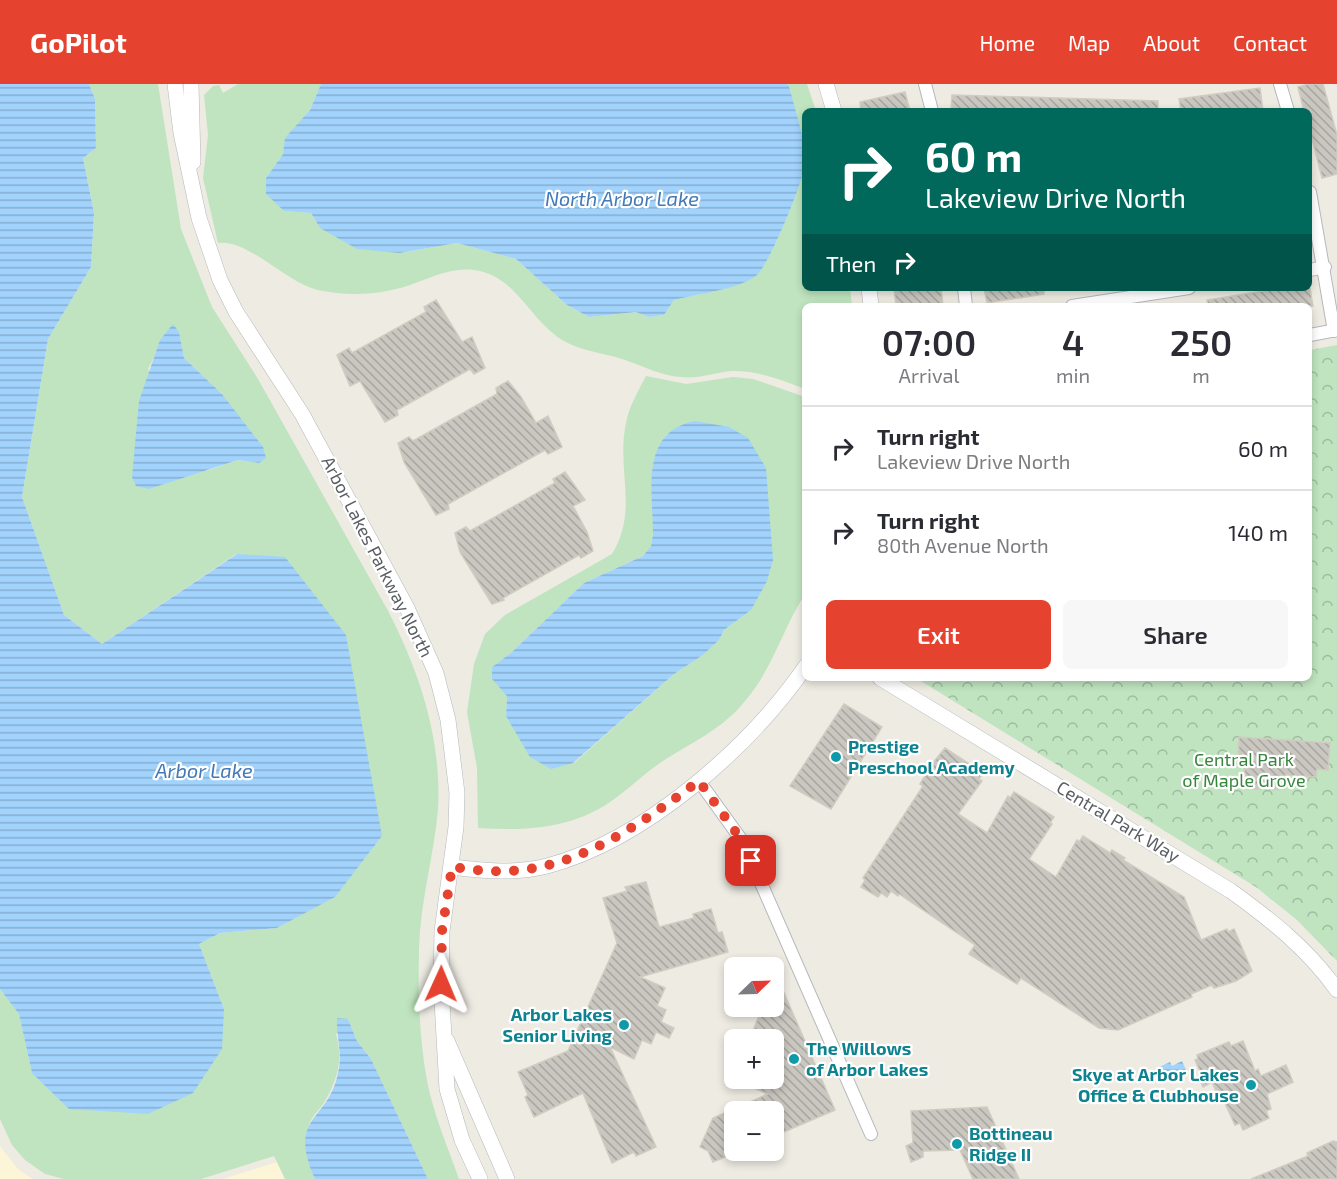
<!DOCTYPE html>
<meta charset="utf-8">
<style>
:root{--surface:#fff;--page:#f7f7f7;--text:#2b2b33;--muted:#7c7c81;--line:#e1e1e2;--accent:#e54330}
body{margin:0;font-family:"Exo 2",sans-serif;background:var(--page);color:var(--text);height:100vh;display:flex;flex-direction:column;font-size:22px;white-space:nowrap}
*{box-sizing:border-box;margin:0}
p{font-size:20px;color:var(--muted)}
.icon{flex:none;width:33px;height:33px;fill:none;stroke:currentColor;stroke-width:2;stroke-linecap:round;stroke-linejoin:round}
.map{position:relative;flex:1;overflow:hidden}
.side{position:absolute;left:802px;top:219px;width:510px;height:378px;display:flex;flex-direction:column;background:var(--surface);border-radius:9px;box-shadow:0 3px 9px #0003}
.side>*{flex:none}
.hud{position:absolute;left:802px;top:24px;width:510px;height:183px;border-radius:9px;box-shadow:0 3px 9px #0003;background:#00695c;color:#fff;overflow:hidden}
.needle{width:39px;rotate:67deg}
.fabs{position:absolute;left:724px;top:873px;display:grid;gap:12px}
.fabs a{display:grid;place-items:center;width:60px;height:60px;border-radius:9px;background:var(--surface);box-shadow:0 3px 9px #0003;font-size:30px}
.pin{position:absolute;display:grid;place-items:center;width:51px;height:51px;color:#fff;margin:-26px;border-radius:12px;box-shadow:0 3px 9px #0006}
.me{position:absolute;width:66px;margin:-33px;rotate:1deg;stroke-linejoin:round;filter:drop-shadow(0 0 4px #0008)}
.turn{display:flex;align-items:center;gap:21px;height:126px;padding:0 24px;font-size:27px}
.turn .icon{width:78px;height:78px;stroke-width:2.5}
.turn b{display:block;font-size:42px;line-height:51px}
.then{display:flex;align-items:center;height:57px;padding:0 24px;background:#0003;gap:12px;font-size:22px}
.eta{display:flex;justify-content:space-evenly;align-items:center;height:102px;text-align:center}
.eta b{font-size:36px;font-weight:600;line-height:42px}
.primary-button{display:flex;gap:12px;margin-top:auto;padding:12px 24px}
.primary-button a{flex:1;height:69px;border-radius:9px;background:var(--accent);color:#fff;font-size:24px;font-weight:600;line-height:69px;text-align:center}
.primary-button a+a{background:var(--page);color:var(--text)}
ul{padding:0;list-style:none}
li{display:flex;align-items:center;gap:18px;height:84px;padding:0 24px;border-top:2px solid var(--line)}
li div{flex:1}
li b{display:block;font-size:22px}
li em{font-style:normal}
header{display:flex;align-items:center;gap:36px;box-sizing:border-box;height:84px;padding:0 30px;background:var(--accent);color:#fff}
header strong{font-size:28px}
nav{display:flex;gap:33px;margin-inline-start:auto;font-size:21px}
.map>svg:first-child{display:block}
</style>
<header>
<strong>GoPilot</strong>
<nav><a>Home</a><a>Map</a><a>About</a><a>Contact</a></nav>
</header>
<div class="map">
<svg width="1337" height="1095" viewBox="0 0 1337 1095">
<defs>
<pattern id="park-crowns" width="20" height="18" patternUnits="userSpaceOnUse" patternTransform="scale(1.5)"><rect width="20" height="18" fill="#bfe4bf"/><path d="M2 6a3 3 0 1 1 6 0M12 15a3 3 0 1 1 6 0" fill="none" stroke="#9ebc9f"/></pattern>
<pattern id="water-rules" width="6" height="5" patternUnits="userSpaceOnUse" patternTransform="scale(1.5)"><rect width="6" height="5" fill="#a2d3fd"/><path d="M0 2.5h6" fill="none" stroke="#87aed0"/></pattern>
<pattern id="building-back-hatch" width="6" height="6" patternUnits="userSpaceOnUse" patternTransform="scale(1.5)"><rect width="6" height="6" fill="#cac7c1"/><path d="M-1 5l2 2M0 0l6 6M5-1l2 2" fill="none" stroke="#a7a5a0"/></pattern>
</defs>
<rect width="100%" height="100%" fill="#edebe2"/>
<g fill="#fdf5d7">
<polygon points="0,1062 18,1085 33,1095 0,1095"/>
<polygon points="277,1078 285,1095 223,1095"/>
</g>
<g fill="#bfe4bf" fill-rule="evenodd">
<path d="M89,0H158L181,145L212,223L258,295L387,525C419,586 442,655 438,725C434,772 420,818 419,865C418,907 419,950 426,991C432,1027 447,1061 459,1095H428L371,975L357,957L348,935L336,950C343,975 338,995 325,1017C321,1024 315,1029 311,1036C302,1053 308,1079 315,1095H285L274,1072L201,1095H64L45,1090L25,1076L12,1061L0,1035V905L19,929L32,989L224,925L199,860L220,849L277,844L334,813L382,752L236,470L102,560L64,531L22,413L48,255L91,183L94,129L83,74L96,64L95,15ZM173,241L179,249L184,274L222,310L237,331L259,379L238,376L206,387L148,285C157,269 160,254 173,241Z"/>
<path d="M238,0H321L310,26L286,54L283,70L266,94L284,127L311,129L320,144L401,169L457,159L516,175L567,221L589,233L637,228L649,233L664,231L674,216C701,209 730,206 754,192C770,183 801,100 805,80L806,204H850L852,222H806L805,305C782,296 757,286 731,287C714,289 698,295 681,293C662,292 643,282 625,276C608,270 589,268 572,261C532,245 519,191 474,186C450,183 426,196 404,203C377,211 350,212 323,207C288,202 249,154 218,159L203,94L208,51L204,11L213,2L219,1L223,9Z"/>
<polygon points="787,0 807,0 816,27 806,27 805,72 789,2"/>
<path d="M646,292L686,300L733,293L753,295L805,313V510C783,544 772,586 745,617C722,646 690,659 660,679C645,689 632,702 617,713C575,745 529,747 478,744L477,684L467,628L474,580L485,550L505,531L612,470C639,426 616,386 626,339C629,322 639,306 646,292ZM653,450L751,526L724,546L719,556L703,571L674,590L574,679L506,632L507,612L492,583L512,568L584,499L643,472L651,462Z"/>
</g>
<polygon fill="url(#park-crowns)" points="1337,261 1337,877 1297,836 1256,803 916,594 1310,594 1310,266"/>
<g fill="url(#water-rules)">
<polygon points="0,0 89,0 95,15 96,64 83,74 94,129 91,183 48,255 22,413 64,531 102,560 237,470 285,473 346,551 382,752 335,813 277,844 220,849 199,860 224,925 222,965 193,1009 148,1030 69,1025 32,989 19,930 0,905"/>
<path d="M321,0H787L789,2C795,25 803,50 806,73C807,90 770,179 757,191C741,205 696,210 674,216L664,231L649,233L636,228L589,233L567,221L516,175L457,159L400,169L357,165L320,144L311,129L284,127L266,110V94L283,70L285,54L310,26Z"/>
<polygon points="173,240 179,248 184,274 222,310 263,363 266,374 259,379 238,376 149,405 136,402 132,393 139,317 160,256"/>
<path d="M695,337L729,343L748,354L766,384L773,476L767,497L751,526L724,546L719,556L703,571L674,590L573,679L551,685L530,673L506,632L507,612L492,595V583L512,568L584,499L643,472L651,462L653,450C653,407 639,348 695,337Z"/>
<path d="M337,934L348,935L357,957L371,975L428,1095H315C287,1030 328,1039 338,989C343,970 336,953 337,934Z"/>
<polygon points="1182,977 1187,988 1176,993 1174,989 1164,994 1159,983 1170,978 1172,982"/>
</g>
<g fill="url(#building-back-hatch)" stroke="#d1ccc0" stroke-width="1.5">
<polygon points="1308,0 1323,0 1337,51 1337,90 1322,94 1310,47 1310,27 1304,27 1298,3"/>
<polygon points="1260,4 1263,27 1181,27 1179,15"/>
<polygon points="905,8 910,27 861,27 860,18"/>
<polygon points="952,11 1158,17 1158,27 951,27"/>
<polygon points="894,204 941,204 943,222 896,222"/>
<polygon points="984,204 1044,204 1044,210 987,219"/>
<polygon points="1310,204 1313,222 1208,222 1207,216 1281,204"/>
<polygon points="436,216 462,258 472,253 485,284 474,290 470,285 397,326 398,331 385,338 360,297 350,302 337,271 349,264 352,269 426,228 424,223"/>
<polygon points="508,297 521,313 536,339 548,332 562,363 548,370 545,366 448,420 449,425 436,431 404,378 398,359 409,353 413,357 497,310 496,304"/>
<polygon points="565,388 585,416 573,422 587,448 593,467 581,474 579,471 503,514 504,516 492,520 460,468 455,449 466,443 470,447 555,399 553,395"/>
<polygon points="844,620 882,643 831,725 790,702"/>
<polygon points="1239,653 1330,659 1328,686 1317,685 1316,693 1285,691 1285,705 1247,705 1243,677 1238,677"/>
<polygon points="945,664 983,689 979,695 982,697 958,730 987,749 1008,712 1010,714 1014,708 1054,733 1050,739 1052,740 1029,775 1056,793 1077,756 1079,758 1083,752 1110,769 1112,766 1125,774 1123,776 1184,813 1201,856 1227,845 1228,848 1234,845 1252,887 1236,897 1214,904 1212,901 1191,910 1192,913 1118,946 1099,944 1021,894 1017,900 969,870 975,861 899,810 898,812 891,807 887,813 881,809 878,813 861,803 865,796 863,794 923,702 920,700 932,680"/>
<polygon points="646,798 659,843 694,834 693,830 711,825 718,849 722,848 728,868 640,893 665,904 657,922 666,926 661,938 674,944 669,954 656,948 651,960 642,956 634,975 610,963 656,1063 636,1072 634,1068 612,1079 583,1009 534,1033 525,1013 528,1011 518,988 568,967 617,859 603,814 627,807 625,803"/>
<polygon points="784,909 835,1026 774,1052 774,1028 735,1028 735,1069 713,1078 708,1067 700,1063 713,1034 768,1010 754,1004 758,994 774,994 774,956 759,956 754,944 763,922 774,922 774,913"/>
<polygon points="1243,957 1255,987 1258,985 1261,992 1286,981 1293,998 1267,1010 1271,1025 1266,1027 1269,1034 1243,1046 1240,1039 1235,1041 1222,1013 1219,1014 1212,998 1203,1003 1199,993 1202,992 1195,976 1198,975 1197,971 1229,958 1231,962"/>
<polygon points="987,1023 1019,1095 973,1095 960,1066 923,1067 923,1073 911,1078 906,1062 913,1059 911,1027"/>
<polygon points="1333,1057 1337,1058 1337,1095 1251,1095 1308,1072 1307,1069"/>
</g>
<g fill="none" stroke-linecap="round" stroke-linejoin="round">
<g stroke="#b5b8bc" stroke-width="14">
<g id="minor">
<polyline points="925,0 932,27"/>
<polyline points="1280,0 1288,27"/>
<polyline points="1310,108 1334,247"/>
<polyline points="1310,186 1325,183"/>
<polyline points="964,204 966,222"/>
<polyline points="1072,222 1189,204"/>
<polyline points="1310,251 1337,246"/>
<polyline points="699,697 743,758 871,1050"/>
</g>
</g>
<g stroke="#b5b8bc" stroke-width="16">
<g id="tertiary">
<polyline points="175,0 181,49 199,134 220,196 236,228 302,330 407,524 436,589 448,636 457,709 456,743 442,847 441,900 447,1005 462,1056 480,1095"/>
<polyline points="191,0 193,78"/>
<polyline points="826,0 834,27"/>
<polyline points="869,204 871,222"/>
<path d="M880,594L1231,807C1271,836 1308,865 1337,906"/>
<path d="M452,783C484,787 515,790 547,782C645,756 749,664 806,582"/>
<polyline points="447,957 507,1095"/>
</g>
</g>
<use href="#minor" stroke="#fff" stroke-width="12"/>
<use href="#tertiary" stroke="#fff" stroke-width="15"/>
</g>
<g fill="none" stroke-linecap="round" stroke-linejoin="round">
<path stroke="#e54330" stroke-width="10" stroke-dasharray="0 18" d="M441,900L442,847L452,783C474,786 497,789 520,786C586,780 647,735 699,697L743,758L751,777"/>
</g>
<g fill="#0f9aa8" stroke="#fff" stroke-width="2">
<circle cx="836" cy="673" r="6"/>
<circle cx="624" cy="941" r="6"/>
<circle cx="794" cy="975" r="6"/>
<circle cx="1251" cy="1001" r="6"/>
<circle cx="957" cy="1060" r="6"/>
</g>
<g text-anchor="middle" stroke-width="4.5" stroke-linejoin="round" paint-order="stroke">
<g font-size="18" fill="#5a5e62" stroke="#fff">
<text transform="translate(377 473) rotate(63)" y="6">Arbor Lakes Parkway North</text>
<text transform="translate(1118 738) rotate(31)" y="6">Central Park Way</text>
</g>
<g font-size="18" font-weight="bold" fill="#0d838f" stroke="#fff" text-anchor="start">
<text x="848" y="669">Prestige<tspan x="848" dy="21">Preschool Academy</tspan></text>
<text x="612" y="937" text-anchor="end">Arbor Lakes<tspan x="612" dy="21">Senior Living</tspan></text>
<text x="806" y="971">The Willows<tspan x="806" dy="21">of Arbor Lakes</tspan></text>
<text x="1239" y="997" text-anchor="end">Skye at Arbor Lakes<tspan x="1239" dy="21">Office &amp; Clubhouse</tspan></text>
<text x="969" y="1056">Bottineau<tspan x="969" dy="21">Ridge II</tspan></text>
</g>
<g font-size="18" fill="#37853d" stroke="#fff">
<text x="1244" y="682">Central Park<tspan x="1244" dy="21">of Maple Grove</tspan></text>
</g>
<g font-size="20" font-style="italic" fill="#4279b6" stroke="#fff">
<text x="622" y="122">North Arbor Lake</text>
<text x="204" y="694">Arbor Lake</text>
</g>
</g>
</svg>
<div class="fabs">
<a><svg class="needle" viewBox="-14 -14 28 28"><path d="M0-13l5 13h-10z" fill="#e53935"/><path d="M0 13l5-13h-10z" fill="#7c7c81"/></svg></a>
<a>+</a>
<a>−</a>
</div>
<div class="pin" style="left:751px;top:777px;background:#d93025"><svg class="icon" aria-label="arrive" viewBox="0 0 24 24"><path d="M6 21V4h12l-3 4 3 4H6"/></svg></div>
<svg class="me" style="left:441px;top:900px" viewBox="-20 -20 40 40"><path d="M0-17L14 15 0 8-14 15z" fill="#e54330" stroke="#fff" stroke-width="4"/></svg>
<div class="hud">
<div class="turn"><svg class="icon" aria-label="right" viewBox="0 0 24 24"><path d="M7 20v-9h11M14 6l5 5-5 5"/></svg><div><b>60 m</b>Lakeview Drive North</div></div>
<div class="then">Then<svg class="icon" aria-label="right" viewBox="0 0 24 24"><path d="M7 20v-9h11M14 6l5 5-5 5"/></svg></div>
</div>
<section class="side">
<div class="eta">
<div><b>07:00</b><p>Arrival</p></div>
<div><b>4</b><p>min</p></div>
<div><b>250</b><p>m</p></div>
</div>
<ul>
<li><svg class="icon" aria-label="right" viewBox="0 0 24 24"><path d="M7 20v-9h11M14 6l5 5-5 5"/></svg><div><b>Turn right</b><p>Lakeview Drive North</p></div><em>60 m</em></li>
<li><svg class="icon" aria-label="right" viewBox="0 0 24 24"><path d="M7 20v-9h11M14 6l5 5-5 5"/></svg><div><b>Turn right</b><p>80th Avenue North</p></div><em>140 m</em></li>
</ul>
<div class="primary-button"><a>Exit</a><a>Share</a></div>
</section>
</div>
